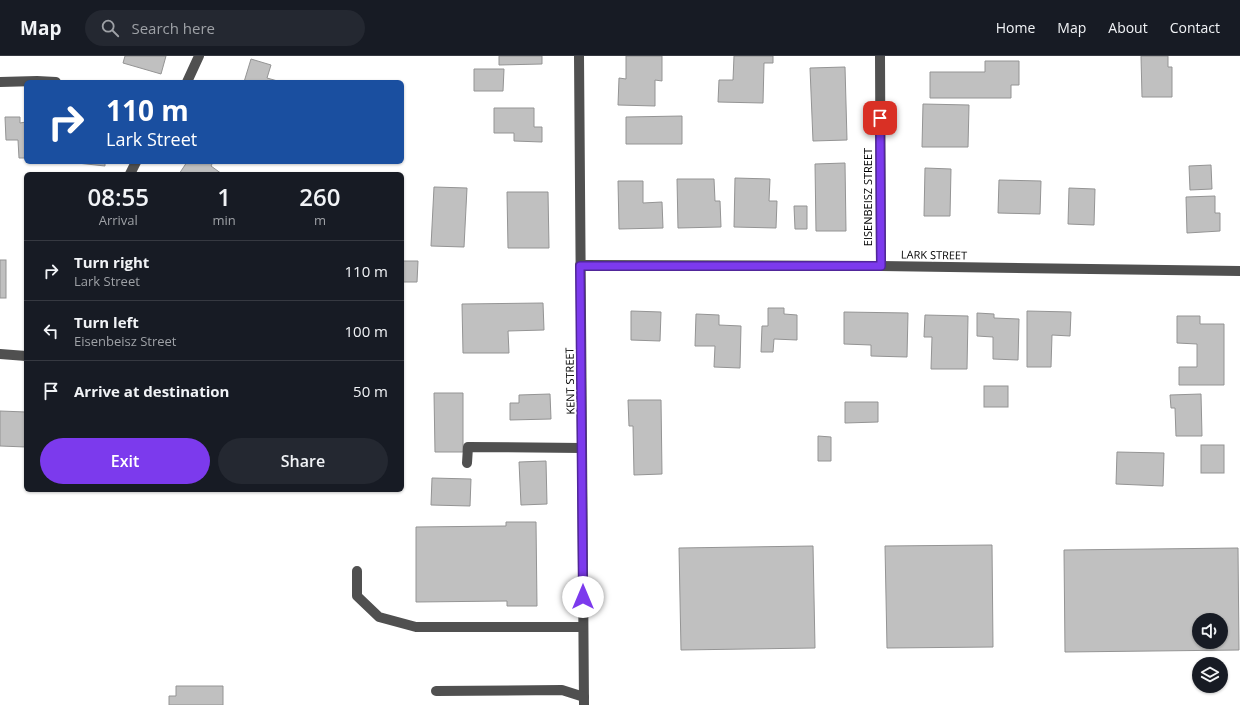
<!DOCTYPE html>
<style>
:root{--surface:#171b24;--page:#242831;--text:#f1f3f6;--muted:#9ea1a6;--line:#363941;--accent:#7c3aed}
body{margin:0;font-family:"Open Sans",sans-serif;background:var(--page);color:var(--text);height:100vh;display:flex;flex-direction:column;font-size:15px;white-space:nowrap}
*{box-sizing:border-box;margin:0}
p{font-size:13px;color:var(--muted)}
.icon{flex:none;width:22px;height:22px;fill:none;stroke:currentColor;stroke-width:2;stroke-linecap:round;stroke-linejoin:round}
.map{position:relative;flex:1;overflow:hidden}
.panel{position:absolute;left:24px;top:116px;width:380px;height:320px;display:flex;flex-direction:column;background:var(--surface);border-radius:6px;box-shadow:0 1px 3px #0004}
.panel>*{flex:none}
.banner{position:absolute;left:24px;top:24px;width:380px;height:84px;border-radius:6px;box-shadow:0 1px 3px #0004;background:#1a4fa0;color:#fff;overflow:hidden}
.tools{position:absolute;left:1192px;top:557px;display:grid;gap:8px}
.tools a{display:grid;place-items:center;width:36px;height:36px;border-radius:50%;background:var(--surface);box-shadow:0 1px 3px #0004;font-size:20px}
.pin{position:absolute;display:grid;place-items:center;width:34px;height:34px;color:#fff;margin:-17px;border-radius:8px;box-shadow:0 2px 6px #0006}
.me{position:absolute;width:44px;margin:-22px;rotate:0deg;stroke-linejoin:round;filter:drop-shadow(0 0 3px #0008)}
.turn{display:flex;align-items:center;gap:14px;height:84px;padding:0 16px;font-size:18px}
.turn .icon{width:52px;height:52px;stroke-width:2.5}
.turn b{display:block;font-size:28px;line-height:34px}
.eta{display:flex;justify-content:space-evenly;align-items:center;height:68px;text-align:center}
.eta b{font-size:24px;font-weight:600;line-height:28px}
.button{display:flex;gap:8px;margin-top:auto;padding:8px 16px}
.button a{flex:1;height:46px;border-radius:24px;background:var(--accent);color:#fff;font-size:16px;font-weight:600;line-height:46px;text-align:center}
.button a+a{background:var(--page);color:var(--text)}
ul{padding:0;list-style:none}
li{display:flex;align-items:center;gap:12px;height:60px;padding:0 16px;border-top:1px solid var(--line)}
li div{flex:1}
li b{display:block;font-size:15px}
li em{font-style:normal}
header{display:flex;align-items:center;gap:24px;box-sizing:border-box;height:56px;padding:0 20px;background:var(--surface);border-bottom:1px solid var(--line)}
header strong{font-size:19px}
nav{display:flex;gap:22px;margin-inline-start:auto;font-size:14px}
.search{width:280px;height:36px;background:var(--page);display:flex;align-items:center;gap:10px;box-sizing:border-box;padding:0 14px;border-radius:22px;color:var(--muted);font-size:15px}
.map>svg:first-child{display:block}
</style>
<header>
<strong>Map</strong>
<div class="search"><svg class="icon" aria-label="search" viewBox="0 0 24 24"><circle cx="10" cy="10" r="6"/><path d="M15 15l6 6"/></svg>Search here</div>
<nav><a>Home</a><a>Map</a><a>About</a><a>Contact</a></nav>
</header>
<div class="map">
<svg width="1240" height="649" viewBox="0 0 1240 649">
<rect width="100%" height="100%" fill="#fff"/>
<g fill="#c0c0c0" stroke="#949494" fill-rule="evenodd">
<polygon points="125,0 166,0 161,18 123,7"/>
<polygon points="499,0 542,0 542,8 499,9"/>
<polygon points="626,0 662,0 662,25 655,24 655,50 618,49 619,22 626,23"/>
<polygon points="734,0 773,0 773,7 764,7 763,47 718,46 719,24 733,24"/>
<polygon points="1141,0 1168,0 1168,11 1172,11 1172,41 1142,41"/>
<polygon points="251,3 271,9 267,22 281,26 244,26"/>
<polygon points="985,5 1019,5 1019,29 1011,29 1011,42 930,42 930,16 985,16"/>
<polygon points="845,11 847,84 813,85 810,12"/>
<polygon points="474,13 504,13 503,35 474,35"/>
<polygon points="923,48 969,49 968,91 922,91"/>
<polygon points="494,52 534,52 534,71 542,71 542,86 514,85 514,77 494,77"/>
<polygon points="682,60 682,88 626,88 626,61"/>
<polygon points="5,61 20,61 20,67 26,66 26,102 19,102 18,84 6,84"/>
<polygon points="68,106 105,106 105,110"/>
<polygon points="187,106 213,106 211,110 222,118 179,118"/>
<polygon points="845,107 846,175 816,175 815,108"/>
<polygon points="1211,109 1212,133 1190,134 1189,110"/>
<polygon points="925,112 951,113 950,160 924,160"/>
<polygon points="735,122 770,123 769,145 777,145 776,172 734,171"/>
<polygon points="677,123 714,123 715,145 720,145 721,171 678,172"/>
<polygon points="999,124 1041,125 1040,158 998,157"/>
<polygon points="618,125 643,125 643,147 662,146 663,172 619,173"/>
<polygon points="434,131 467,132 464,191 431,190"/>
<polygon points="1069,132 1095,133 1094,169 1068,168"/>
<polygon points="507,136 548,136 549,192 508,192"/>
<polygon points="1215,140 1215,157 1220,157 1220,175 1187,177 1186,141"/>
<polygon points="794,150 807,150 807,173 795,173"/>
<rect x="0" y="204" width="6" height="38"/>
<polygon points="402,205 418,205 417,226 402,226"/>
<polygon points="543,247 544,274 508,275 509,297 463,297 462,248"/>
<polygon points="768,252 784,252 784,258 797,259 797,284 774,283 773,296 761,296 762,270 768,270"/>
<polygon points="631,255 661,256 660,285 631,284"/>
<polygon points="1027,255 1071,256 1070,280 1052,279 1051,311 1027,311"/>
<polygon points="844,256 908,257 907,301 871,300 871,289 844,288"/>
<polygon points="977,257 994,258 994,262 1019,263 1018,304 993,303 993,281 977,280"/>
<polygon points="696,258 719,259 719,269 741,270 740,312 714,311 715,290 695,290"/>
<polygon points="925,259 968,260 967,313 931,313 932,281 924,281"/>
<polygon points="1177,260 1200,260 1200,268 1224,268 1224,329 1179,329 1179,311 1197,311 1197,288 1177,287"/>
<rect x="984" y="330" width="24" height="21"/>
<polygon points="434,337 463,337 463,396 435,396"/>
<polygon points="550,338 551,363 510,364 510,347 519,347 519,339"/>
<polygon points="1201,338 1202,380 1176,380 1175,352 1171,352 1170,339"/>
<polygon points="628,344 661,344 662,418 634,419 633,370 629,370"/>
<polygon points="845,346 878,346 878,366 845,367"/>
<polygon points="0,355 26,356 26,391 0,390"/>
<polygon points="818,380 831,381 831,405 818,405"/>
<rect x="1201" y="389" width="23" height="28"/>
<polygon points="1117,396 1164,397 1163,430 1116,428"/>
<polygon points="546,405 547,448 521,449 519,406"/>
<polygon points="432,422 471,423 470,450 431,449"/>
<polygon points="506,466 536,466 537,550 507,550 507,545 416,546 416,471 506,470"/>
<polygon points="992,489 993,591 887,592 885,490"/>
<polygon points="813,490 815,592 681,594 679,492"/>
<path d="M1238,492L1239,594L1065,596L1064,494ZM1199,564H1221V586H1199Z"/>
<polygon points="176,630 223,630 223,649 169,649 169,640 176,640"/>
</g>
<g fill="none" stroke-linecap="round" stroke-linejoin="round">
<g stroke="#505050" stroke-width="10">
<polyline points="579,0 584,649"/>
<polyline points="880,0 881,210"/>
<polyline points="0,26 37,25 56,26"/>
<polyline points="187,26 199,0"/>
<polyline points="130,118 136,106"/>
<polyline points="580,209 881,210 1240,215"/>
<polyline points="0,298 26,300"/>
<polyline points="467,407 468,391 582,392"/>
<polyline points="357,515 357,540 379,561 416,571 583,571"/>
<polyline points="436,635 562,634 584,641"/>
</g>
</g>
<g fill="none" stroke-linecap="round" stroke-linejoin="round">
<g stroke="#51269a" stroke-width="10">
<polyline id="route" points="583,541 580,210 881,210 880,62"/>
</g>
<use href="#route" stroke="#7c3aed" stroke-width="7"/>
</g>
<g text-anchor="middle" stroke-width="4" stroke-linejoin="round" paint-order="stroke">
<g font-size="11" fill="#000" stroke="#fff">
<text transform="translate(868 141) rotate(-90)" y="4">EISENBEISZ STREET</text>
<text transform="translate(934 199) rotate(1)" y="4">LARK STREET</text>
<text transform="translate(570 325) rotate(-91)" y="4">KENT STREET</text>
</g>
</g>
</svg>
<div class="tools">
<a><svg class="icon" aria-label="sound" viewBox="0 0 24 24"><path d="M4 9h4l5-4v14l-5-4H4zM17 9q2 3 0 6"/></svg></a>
<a><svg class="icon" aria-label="layers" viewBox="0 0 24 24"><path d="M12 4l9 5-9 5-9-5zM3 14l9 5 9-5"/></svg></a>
</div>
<div class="pin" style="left:880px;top:62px;background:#d93025"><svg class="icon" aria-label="arrive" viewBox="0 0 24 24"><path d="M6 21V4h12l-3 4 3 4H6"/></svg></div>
<svg class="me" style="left:583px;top:541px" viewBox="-20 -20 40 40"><circle r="19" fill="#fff"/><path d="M0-13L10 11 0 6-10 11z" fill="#7c3aed"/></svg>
<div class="banner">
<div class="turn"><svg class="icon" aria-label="right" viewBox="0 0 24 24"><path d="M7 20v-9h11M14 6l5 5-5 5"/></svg><div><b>110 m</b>Lark Street</div></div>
</div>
<section class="panel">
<div class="eta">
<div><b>08:55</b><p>Arrival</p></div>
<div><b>1</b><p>min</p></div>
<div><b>260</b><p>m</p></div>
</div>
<ul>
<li><svg class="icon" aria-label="right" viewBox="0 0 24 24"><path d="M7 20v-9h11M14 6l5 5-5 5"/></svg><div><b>Turn right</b><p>Lark Street</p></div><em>110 m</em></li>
<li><svg class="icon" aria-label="left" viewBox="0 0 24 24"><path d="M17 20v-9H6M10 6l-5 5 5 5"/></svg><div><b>Turn left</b><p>Eisenbeisz Street</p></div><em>100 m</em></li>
<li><svg class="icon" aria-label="arrive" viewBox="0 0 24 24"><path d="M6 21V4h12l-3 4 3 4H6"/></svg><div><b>Arrive at destination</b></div><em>50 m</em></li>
</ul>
<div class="button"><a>Exit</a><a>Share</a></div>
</section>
</div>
